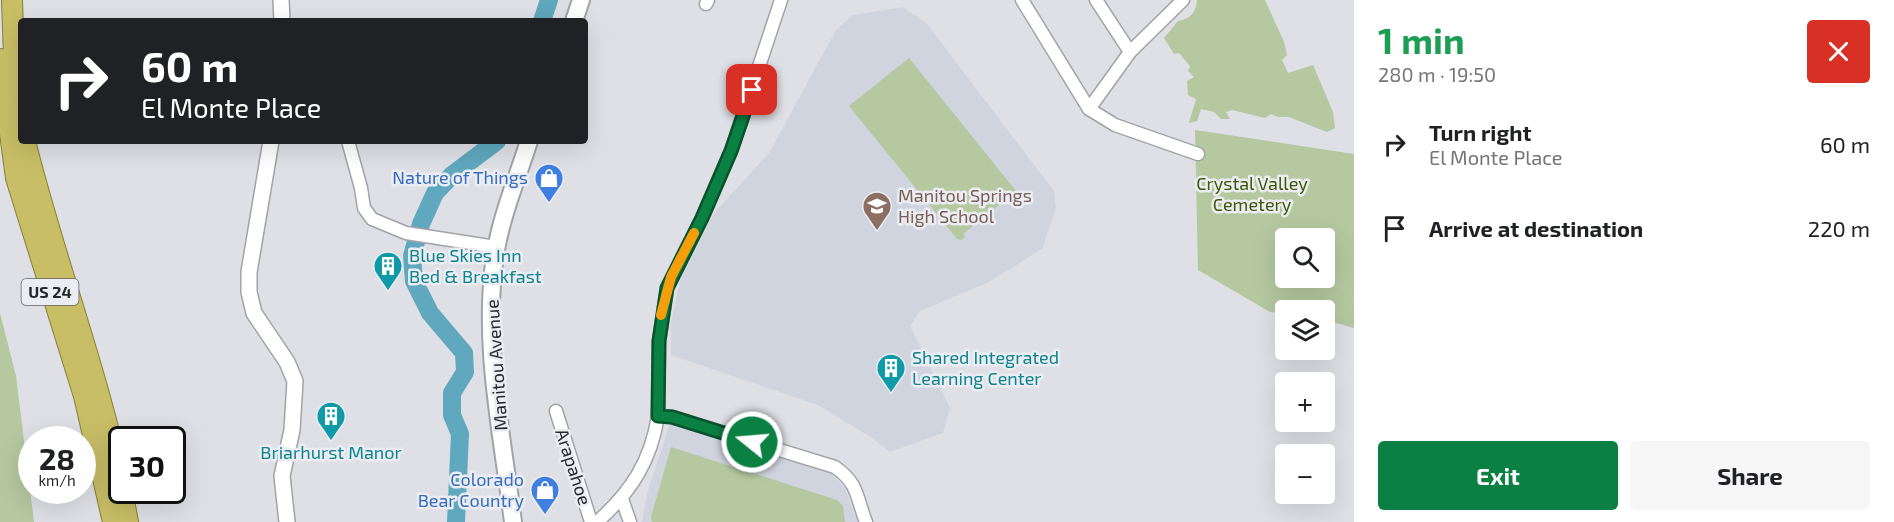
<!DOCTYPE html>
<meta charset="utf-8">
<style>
:root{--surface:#fff;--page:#f6f6f6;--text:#202124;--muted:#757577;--accent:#0b8043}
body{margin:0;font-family:"Exo 2",sans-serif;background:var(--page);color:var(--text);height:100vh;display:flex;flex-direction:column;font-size:22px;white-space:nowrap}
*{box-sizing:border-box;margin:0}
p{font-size:20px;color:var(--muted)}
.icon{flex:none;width:33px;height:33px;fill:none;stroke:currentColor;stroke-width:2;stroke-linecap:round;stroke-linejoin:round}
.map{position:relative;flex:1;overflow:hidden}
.sheet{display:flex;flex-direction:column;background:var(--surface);width:540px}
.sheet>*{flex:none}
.hud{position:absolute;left:18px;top:18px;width:570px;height:126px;border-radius:6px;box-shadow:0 6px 24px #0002;background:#202124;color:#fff;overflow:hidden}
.tools{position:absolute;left:1275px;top:228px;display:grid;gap:12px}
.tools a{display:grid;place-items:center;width:60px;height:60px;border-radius:6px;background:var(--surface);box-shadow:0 6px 24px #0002;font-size:30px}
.speed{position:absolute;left:18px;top:426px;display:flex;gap:12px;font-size:30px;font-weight:700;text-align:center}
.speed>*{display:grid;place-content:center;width:78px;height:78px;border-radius:50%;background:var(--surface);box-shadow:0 6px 24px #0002;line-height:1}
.speed small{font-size:15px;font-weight:400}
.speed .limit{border:3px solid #111;border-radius:9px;background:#fff;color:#111}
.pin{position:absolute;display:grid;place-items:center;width:51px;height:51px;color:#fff;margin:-26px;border-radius:12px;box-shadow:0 3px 9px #0006}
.me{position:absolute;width:66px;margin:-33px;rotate:287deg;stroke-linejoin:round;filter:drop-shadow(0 0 4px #0008)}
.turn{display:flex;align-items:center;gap:21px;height:126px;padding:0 24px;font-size:27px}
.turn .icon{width:78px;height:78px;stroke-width:2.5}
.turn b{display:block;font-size:42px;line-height:51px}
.round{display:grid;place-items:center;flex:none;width:63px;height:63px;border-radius:6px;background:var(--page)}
.headline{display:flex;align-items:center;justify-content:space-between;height:102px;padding:0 24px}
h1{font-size:36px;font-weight:700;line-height:45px;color:#1e9e55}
.action{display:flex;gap:12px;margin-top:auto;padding:12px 24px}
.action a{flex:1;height:69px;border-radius:6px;background:var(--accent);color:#fff;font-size:24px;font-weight:700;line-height:69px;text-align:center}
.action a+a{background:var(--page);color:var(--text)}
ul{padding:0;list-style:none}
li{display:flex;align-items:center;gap:18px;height:84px;padding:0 24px}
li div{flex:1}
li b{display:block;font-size:22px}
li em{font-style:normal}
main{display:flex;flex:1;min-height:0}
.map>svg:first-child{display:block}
</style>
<main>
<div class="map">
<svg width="1354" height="522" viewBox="0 0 1354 522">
<rect width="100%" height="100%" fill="#dee0e5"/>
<g fill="#d0d4df">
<polygon points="903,7 927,24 1054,191 1056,208 1042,249 989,282 920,311 910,326 950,408 943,433 890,452 872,438 818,405 671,355 671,324 680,281 714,213 769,153 836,30 853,15"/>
<polygon points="672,417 832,474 845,488 855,516 868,522 642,522 647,494"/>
</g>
<g fill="#b5c8a0" fill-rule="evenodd">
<path d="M1197,0H1265L1284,42L1287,55L1282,60L1288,73L1313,65L1333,112L1335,128L1327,132L1289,117H1278L1271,114L1265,118L1232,110L1226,112L1230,119H1221L1214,112L1201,109L1197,121L1189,123L1196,99L1188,95L1187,81L1194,77L1188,71L1190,66L1179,53L1174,54L1164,38L1178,21C1190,19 1196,13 1197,0Z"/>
<polygon points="909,58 1016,191 963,234 965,237 962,240 957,239 849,106"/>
<path d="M1195,130L1354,154V328L1325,320L1324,310H1286L1285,314L1270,312L1198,270ZM1286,238H1324V278H1286Z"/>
<polygon points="0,313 16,376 34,522 0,522"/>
<polygon points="671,447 837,500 843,506 845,522 652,522 651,517"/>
</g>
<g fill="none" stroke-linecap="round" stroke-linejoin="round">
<g stroke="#5fa8bd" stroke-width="18">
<polyline points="542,21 549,0"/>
<polyline points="456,522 460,434 452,415 452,393 465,372 464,353 430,313 414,281 412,256 421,224 435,193 452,175 497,141"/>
</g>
<g stroke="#a1a3a8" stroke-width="15">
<g id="minor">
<polyline points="1022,0 1089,109 1115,125 1198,154"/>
<polyline points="1096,0 1130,52"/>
<polyline points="706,4 708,0"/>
<polyline points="1089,109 1130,52 1183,0"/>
<polyline points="348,141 361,188 364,208 372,219 406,233 496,247"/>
<polyline points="556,411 591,522"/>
<polyline points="658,416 659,341 667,288 702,218 731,151 781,0"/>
<polyline points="622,499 630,522"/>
<path d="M597,522C631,492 651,461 658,416L672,417L835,467C859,484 856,497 866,522"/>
</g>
</g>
<g stroke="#a1a3a8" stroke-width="18">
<g id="tertiary">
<polyline points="281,0 282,21"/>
<polyline points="271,141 249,272 249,292 254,313 287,362 295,381 292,430 282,476 287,522"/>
</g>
</g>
<g stroke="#a1a3a8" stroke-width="20">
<g id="secondary">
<polyline points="574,21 581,0"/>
<path d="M513,522C502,433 481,339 496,250C502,214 518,176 529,141"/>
</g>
</g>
<g stroke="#877f38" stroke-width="22">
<g id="trunk">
<polyline points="12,0 14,57 21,113"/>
<polyline points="0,59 16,178 84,396 113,522"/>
<path d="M25,141C54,258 98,371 122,488"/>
<polyline points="122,490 128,522"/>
</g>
</g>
<use href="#minor" stroke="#fff" stroke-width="12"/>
<use href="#tertiary" stroke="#fff" stroke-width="15"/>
<use href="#secondary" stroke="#fff" stroke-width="16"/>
<use href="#trunk" stroke="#c8be66" stroke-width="20"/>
</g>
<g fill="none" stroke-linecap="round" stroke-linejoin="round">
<g stroke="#07532c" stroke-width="15">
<polyline id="route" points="752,90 731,151 702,218 667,288 659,341 658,416 672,417 752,442"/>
</g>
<use href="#route" stroke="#0b8043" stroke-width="10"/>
<polyline stroke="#f59e0b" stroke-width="10" points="661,315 671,277 694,233"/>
</g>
<defs>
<g id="shop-pin" transform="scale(1.5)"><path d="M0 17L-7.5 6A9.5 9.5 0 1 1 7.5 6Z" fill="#3f7fe0" stroke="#ebedf3"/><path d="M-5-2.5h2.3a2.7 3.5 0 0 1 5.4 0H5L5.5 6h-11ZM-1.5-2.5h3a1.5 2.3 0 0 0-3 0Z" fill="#fff"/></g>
<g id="school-pin" transform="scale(1.5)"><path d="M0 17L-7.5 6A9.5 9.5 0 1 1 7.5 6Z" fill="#8d6e63" stroke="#ebedf3"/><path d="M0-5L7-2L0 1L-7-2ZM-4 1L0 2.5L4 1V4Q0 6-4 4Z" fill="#fff"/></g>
<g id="building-pin" transform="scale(1.5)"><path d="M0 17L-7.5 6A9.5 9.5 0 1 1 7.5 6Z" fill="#0f9aa8" stroke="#ebedf3"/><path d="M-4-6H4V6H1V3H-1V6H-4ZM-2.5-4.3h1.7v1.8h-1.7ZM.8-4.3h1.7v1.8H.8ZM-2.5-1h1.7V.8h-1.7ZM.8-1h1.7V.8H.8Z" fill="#fff"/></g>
</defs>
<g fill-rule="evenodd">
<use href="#shop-pin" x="549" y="178"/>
<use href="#school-pin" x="877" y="206"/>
<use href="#building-pin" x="388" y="266"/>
<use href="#building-pin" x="891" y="368"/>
<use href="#building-pin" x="331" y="416"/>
<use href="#shop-pin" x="545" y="490"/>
</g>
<g text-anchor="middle" stroke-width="5" stroke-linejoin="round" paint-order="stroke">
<rect fill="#ebedf3" stroke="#626366" stroke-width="1.5" x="21.5" y="279" width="57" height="26" rx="4.5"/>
<g font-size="16" font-weight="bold" fill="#27282a">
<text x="50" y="298">US 24</text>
</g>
<g font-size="18" fill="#366cbe" stroke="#ebedf3" text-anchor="end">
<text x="528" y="184">Nature of Things</text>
<text x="524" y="486">Colorado<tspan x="524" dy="21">Bear Country</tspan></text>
</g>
<g font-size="18" fill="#3c5801" stroke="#ebedf3">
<text x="1252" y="190">Crystal Valley<tspan x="1252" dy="21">Cemetery</tspan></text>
</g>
<g font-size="18" fill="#785e54" stroke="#ebedf3" text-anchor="start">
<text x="898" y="202">Manitou Springs<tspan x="898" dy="21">High School</tspan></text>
</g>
<g font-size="18" fill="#0d838f" stroke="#ebedf3" text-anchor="start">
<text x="409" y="262">Blue Skies Inn<tspan x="409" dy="21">Bed &amp; Breakfast</tspan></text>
<text x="912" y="364">Shared Integrated<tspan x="912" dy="21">Learning Center</tspan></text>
<text x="331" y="459" text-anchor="middle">Briarhurst Manor</text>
</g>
<g font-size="18" fill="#27282a" stroke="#ebedf3">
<text transform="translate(497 365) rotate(-94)" y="6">Manitou Avenue</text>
<text transform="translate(573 467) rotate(72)" y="6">Arapahoe</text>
</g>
</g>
</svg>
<div class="tools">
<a><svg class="icon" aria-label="search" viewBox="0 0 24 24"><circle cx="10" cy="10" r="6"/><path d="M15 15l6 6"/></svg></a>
<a><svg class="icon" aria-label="layers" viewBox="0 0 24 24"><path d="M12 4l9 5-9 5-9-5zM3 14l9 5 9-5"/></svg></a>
<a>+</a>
<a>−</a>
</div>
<div class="speed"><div>28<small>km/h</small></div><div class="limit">30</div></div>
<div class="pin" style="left:752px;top:90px;background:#d93025"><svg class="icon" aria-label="arrive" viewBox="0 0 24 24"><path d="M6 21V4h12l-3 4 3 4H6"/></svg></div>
<svg class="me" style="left:752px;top:442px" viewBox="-20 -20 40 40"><circle r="17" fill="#0b8043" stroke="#fff" stroke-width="3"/><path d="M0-11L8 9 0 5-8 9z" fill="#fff"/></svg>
<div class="hud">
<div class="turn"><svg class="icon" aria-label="right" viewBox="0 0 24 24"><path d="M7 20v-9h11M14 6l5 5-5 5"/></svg><div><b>60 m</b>El Monte Place</div></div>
</div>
</div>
<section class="sheet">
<div class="headline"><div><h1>1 min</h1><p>280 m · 19:50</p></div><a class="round" style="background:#d93025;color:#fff"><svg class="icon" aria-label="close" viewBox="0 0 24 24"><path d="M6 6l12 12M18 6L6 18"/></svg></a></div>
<ul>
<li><svg class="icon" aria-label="right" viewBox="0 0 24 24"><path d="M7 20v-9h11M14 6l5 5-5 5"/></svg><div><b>Turn right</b><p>El Monte Place</p></div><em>60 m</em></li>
<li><svg class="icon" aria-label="arrive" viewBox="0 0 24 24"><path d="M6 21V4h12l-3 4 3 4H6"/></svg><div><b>Arrive at destination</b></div><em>220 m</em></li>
</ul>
<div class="action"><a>Exit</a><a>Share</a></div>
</section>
</main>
